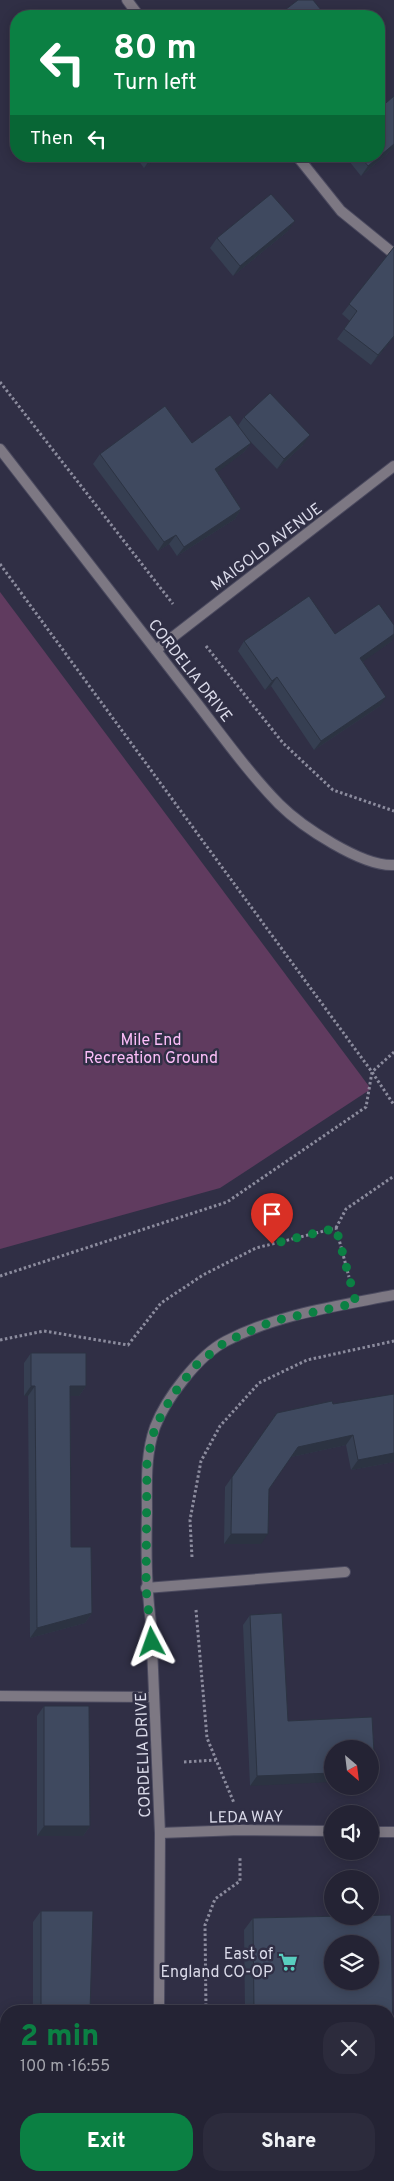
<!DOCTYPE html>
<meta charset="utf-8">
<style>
:root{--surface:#242334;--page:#2c2b3c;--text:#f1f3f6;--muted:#a3a4ac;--line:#41404f;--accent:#0b8043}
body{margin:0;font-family:Overpass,sans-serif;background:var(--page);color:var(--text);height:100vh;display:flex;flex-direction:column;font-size:19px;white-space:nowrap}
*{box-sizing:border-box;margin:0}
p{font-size:16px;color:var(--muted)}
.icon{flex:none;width:28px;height:28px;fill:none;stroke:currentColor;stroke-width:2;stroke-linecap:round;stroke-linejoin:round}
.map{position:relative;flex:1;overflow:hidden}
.side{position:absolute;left:0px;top:2005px;width:395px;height:176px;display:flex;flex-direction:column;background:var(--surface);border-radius:20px 20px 0 0;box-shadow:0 2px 12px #0003,0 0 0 1px var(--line)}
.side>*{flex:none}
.guide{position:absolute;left:10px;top:10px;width:375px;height:152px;border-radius:20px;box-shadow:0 2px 12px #0003,0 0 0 1px var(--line);background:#0b8043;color:#fff;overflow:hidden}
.needle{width:32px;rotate:152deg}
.controls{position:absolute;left:324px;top:1740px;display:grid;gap:10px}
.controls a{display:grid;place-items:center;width:55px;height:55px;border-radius:50%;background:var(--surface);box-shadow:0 2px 12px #0003,0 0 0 1px var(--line);font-size:25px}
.pin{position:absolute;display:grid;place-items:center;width:42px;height:42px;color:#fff;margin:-51px -21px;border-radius:50% 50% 50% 0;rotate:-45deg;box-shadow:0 0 5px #0007}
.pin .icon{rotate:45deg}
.me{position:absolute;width:55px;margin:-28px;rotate:356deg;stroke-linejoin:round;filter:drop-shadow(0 0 4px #0008)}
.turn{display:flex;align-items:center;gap:18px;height:105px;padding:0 20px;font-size:22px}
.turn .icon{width:65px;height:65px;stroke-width:2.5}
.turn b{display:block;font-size:35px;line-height:42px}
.then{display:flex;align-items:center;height:48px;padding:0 20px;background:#0003;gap:10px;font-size:19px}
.round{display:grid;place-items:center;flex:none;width:52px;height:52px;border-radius:20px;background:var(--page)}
.summary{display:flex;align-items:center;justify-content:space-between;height:85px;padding:0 20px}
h1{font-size:30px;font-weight:800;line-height:38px;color:var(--accent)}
.cta{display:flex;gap:10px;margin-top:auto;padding:10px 20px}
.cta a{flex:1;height:58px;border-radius:20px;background:var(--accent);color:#fff;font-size:20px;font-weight:800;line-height:58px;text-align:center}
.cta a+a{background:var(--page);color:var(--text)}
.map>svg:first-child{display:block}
</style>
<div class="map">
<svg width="394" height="2181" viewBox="0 0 394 2181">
<rect width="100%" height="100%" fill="#302f45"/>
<polygon fill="#603b5f" points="0,592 371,1089 220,1188 0,1249"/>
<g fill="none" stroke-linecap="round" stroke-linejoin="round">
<g stroke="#4b4a5f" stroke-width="12">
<polyline id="service" points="146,1588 345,1572"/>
</g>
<g stroke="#4b4a5f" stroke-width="12">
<g id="minor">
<polyline points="127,0 139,16"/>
<polyline points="297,156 341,211 394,254"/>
<path d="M0,449C62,529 124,609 186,689C216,727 245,769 279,804C301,826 362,867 394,865"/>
<polyline points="156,650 394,466"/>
<polyline points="0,1696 154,1697"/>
<polyline points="370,1832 394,1832"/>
<polyline points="160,1833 240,1830 332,1831"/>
<path d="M159,2011L160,1833L151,1623C146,1586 146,1550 147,1513C147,1485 145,1455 155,1427C166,1398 199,1355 226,1341C278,1314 338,1306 394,1295"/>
<polyline points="147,2181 149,2175"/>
</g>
</g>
<g stroke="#8c8c9e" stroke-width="3" stroke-dasharray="2.5 2.5" stroke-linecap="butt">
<polyline points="0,382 173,604"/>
<polyline points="0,564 372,1072 394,1105"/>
<polyline points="206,646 283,743 333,790 394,811"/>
<polyline points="336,1228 346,1209 394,1176"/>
<polyline points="0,1276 227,1202 366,1107 372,1072 394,1052"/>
<polyline points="0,1340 44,1331 128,1345 161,1303 203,1275 256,1248 336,1228 349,1277"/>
<polyline points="192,1557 190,1520 201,1461 220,1426 259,1383 307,1360 394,1341"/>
<polyline points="196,1610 207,1738 234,1803"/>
<polyline points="184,1762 216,1760"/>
<polyline points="206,2011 205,1925 215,1899 240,1881 240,1856"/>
<polyline points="218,2175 219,2181"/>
</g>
<use href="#service" stroke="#7d7883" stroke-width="10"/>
<use href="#minor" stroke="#7d7883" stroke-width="10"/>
</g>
<g fill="#363f52" fill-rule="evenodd">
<polygon points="394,148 361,176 345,156 379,156"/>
<polygon points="135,156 159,156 144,168"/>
<polygon points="288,231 233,276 210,248 217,238"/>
<polygon points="394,247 394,337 371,365 337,339 350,321 342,314"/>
<polygon points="244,417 303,445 277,469 248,439 251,443 244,452 217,472 241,509 235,519 177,556 169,544 158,551 93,464 100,454 192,443 238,426"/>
<polygon points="335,634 392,641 363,661 380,706 314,750 271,686 265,690 238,651 244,641"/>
<polygon points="31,1353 86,1386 79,1396 70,1396 71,1547 92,1613 85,1623 30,1638 28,1396 24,1396 24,1363"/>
<polygon points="333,1404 394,1462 351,1470 346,1445 291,1457 269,1489 261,1544 224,1544 225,1487 277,1413"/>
<polygon points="250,1615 288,1721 372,1717 250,1786 243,1625"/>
<polygon points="44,1706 90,1826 83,1836 37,1836 37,1716"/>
<polygon points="41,1911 90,2011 33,2011 33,1922"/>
<path d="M391,1915L394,2105V2181H247V2175H389V2011H245L244,1930L253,1918ZM332,1944H370V1981H332Z"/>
</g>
<g fill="#2c3342">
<polygon points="394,144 394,148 361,176 368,166"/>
<polygon points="153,156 159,156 144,168 151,158"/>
<polygon points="295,221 288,231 233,276 240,266"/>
<polygon points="394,336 394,337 371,365 378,355"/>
<polygon points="310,435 303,445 277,469 284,459"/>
<polygon points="251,443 244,452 209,479 215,469"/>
<polygon points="241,509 235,519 177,556 184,547"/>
<polygon points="176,535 169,544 158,551 164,542"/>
<polygon points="394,634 394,637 392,641 354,668 360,658"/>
<polygon points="277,677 271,686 265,690 272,681"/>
<polygon points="386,697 380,706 314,750 321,741"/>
<polygon points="31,1386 35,1386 28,1396 24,1396"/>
<polygon points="70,1386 86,1386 79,1396 63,1396"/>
<polygon points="353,1435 346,1445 291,1457 298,1447"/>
<polygon points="394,1453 394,1462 351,1470 358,1460"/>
<polygon points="231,1534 268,1534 261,1544 224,1544"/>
<polygon points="92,1613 85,1623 30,1638 37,1628"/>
<polygon points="375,1770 370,1778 370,1771"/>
<polygon points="332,1773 332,1782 250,1786 257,1776"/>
<polygon points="44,1826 90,1826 83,1836 37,1836"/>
<polygon points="42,2175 49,2175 41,2181 34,2181"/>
</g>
<g fill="#3f495f" stroke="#2c3342" fill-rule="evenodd">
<polygon points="298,0 313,0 326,16 277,16"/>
<polygon points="394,96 394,144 368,166 360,156 379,156 379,109"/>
<polygon points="271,194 295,221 240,266 217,238"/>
<polygon points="394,247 394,336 378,355 344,329 357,311 349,304"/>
<polygon points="270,393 310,435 284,459 244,417"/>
<polygon points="165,406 192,443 230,415 251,443 215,469 241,509 184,547 176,535 164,542 100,454"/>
<polygon points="309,596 335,634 379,604 394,625 394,634 360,658 386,697 321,741 277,677 272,681 244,641"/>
<polygon points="31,1353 86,1353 86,1386 70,1386 71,1547 91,1547 92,1613 37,1628 35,1386 31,1386"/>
<polygon points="394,1394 394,1453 358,1460 353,1435 298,1447 269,1489 268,1534 231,1534 232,1477 277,1413 332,1401 333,1404"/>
<polygon points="282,1613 288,1721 372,1717 375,1770 370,1771 370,1749 332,1749 332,1773 257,1776 250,1615"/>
<polygon points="44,1706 89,1706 90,1826 44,1826"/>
<polygon points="41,1911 93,1911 90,2011 41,2011"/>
<path d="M391,1915L394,2105V2181H256V2175H389V2011H254L253,1918ZM332,1944H370V1981H332Z"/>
<polygon points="6,2138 6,2175 42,2175 34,2181 0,2181 0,2143"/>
</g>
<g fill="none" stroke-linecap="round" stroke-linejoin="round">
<polyline stroke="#0b8043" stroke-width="9" stroke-dasharray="0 16.2" points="152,1642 146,1588 147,1461 155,1427 172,1396 195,1366 225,1342 273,1321 356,1303 336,1228 272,1244"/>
</g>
<defs>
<g id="supermarket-bare" transform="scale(1.5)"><path d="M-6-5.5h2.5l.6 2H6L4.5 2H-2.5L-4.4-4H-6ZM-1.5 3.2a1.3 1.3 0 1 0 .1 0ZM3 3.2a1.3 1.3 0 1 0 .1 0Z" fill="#58cebf" stroke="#302f45" stroke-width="2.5" paint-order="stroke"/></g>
</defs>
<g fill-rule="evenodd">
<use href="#supermarket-bare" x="288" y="1962"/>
</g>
<g text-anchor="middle" stroke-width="5" stroke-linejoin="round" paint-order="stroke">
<g font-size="16" fill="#dadae9" stroke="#302f45">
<text transform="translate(266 546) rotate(-37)" y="6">MAIGOLD AVENUE</text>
<text transform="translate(191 670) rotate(52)" y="6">CORDELIA DRIVE</text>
<text transform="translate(142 1755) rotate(-92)" y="6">CORDELIA DRIVE</text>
<text transform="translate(246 1816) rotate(-1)" y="6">LEDA WAY</text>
</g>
<g font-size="16" fill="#fcbef9" stroke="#302f45">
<text x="151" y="1045">Mile End<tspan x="151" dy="18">Recreation Ground</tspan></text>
</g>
<g font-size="16" fill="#dadae9" stroke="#302f45" text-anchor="end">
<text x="273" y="1959">East of<tspan x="273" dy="18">England CO-OP</tspan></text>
</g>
</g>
</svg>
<div class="controls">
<a><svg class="needle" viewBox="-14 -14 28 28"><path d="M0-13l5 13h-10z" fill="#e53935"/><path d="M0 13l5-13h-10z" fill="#a3a4ac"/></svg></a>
<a><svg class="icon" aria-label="sound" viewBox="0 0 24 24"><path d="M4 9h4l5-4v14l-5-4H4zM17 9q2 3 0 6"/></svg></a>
<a><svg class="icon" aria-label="search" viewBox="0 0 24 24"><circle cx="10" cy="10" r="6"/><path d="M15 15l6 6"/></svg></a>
<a><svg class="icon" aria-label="layers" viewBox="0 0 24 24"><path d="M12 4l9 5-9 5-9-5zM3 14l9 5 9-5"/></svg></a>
</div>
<div class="pin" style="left:272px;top:1244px;background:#d93025"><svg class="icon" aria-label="arrive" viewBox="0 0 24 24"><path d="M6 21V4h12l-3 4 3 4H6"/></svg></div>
<svg class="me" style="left:152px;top:1642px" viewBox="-20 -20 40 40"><path d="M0-17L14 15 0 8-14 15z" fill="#0b8043" stroke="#fff" stroke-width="4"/></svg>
<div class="guide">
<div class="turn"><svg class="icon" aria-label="left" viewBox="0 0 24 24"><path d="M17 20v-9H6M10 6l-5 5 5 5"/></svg><div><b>80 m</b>Turn left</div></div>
<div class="then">Then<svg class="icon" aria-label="left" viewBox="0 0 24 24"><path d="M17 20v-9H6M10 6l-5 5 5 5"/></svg></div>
</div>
<section class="side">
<div class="summary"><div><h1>2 min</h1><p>100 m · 16:55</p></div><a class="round"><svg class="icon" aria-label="close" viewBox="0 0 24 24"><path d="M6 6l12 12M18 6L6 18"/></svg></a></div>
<div class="cta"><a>Exit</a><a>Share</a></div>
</section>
</div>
